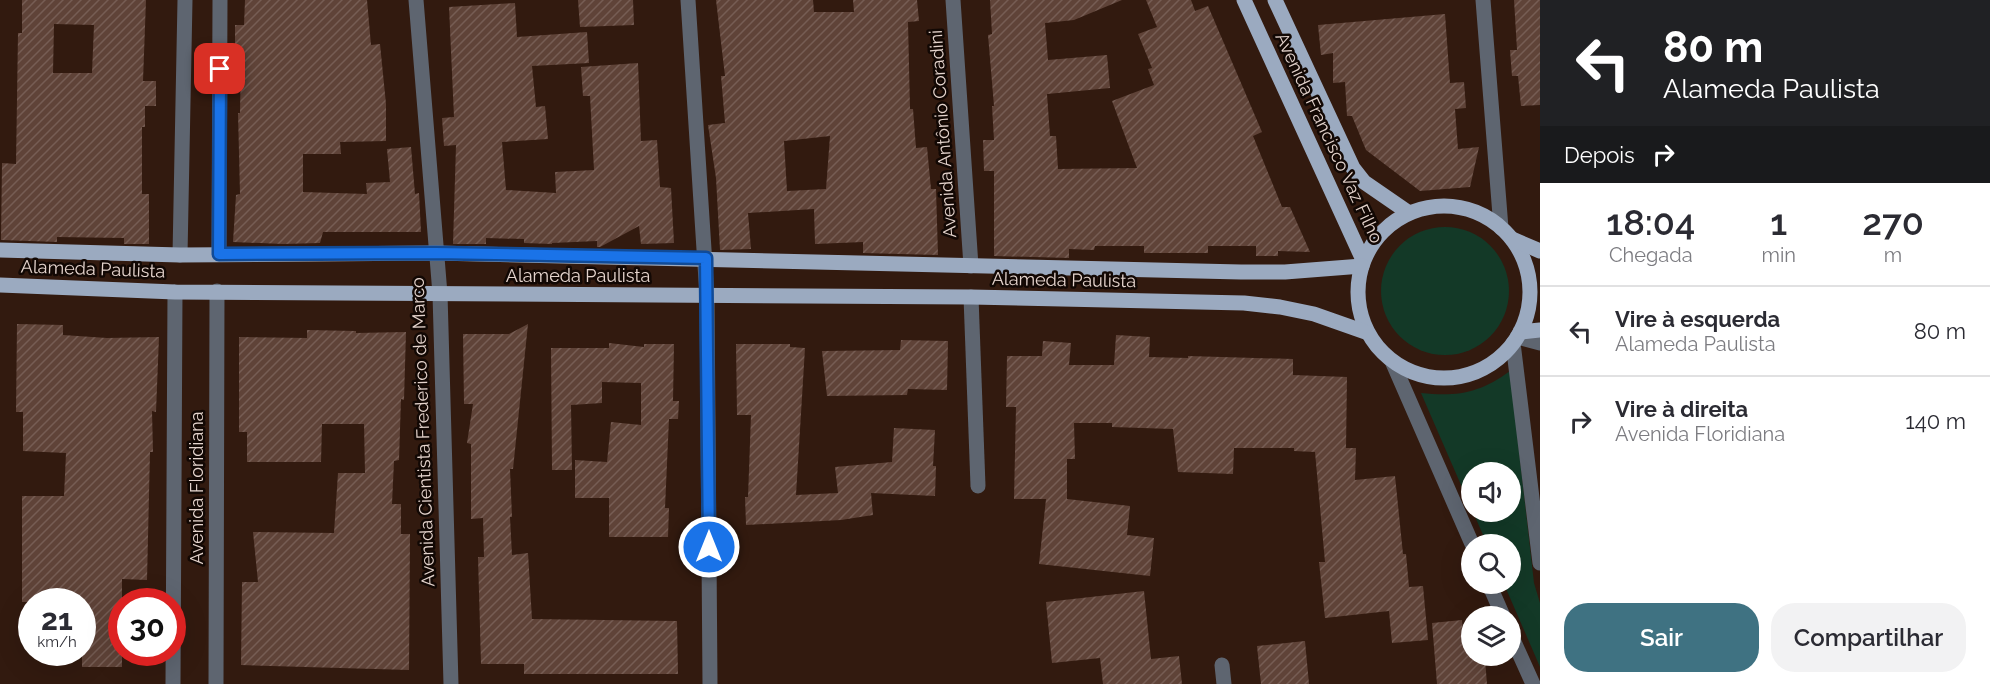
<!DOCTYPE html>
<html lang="pt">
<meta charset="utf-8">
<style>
:root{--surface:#fff;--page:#f2f2f3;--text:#2b2b33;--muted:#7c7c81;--line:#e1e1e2;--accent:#3f7282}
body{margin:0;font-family:Raleway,sans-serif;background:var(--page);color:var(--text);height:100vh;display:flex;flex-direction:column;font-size:22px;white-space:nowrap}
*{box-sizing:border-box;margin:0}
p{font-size:20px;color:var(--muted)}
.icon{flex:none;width:33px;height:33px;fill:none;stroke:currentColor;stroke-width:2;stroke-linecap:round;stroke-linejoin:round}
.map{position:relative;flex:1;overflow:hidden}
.sheet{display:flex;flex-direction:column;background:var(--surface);width:450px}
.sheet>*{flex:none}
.banner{background:#202124;color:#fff;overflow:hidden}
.buttons{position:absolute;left:1461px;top:462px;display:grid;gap:12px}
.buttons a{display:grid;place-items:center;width:60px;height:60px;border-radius:50%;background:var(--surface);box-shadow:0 6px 24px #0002;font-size:30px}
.speed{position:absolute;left:18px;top:588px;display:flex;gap:12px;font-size:30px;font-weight:700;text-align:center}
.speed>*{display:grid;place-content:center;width:78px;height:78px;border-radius:50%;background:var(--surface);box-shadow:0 6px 24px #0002;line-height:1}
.speed small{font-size:15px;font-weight:400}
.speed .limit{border:9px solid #d22;background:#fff;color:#111}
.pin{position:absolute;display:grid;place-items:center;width:51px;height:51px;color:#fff;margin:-26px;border-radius:12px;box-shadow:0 3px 9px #0006}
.me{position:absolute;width:66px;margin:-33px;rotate:0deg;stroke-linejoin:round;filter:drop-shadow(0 0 4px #0008)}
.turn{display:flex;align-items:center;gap:21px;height:126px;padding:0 24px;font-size:27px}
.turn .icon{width:78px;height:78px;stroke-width:2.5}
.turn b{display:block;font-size:42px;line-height:51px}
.then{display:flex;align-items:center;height:57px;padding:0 24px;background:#0003;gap:12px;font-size:22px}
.eta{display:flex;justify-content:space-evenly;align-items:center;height:102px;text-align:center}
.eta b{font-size:36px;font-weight:600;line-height:42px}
.button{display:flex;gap:12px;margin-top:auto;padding:12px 24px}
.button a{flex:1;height:69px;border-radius:24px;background:var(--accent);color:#fff;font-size:24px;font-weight:600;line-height:69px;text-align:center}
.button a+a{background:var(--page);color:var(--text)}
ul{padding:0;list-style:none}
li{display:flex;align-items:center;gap:18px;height:90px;padding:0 24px;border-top:2px solid var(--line)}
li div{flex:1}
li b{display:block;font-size:22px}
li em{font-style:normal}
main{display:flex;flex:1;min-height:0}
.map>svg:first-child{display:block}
</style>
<main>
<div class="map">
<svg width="1540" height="684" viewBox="0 0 1540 684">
<defs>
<pattern id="building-hatch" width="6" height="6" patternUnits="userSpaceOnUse" patternTransform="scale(1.5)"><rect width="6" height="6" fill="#5f4338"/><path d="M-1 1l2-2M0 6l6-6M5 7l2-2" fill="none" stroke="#765d54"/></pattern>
</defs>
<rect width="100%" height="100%" fill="#321a0f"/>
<g fill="#133927">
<circle cx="1445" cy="291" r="64"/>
<path d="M1510,371L1534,583L1540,603V667L1504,584H1510V544H1487L1473,512H1510V472H1472L1471,508L1421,393C1457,397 1480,393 1510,371Z"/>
</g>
<g fill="url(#building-hatch)" fill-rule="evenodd">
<path d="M22,0H146L143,81H156V106H145V127H142V194H149V244H124V238L57,237V242L1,240L2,163L16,164L18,33H22ZM54,24L94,25L92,73H53Z"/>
<polygon points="245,0 367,0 371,45 380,44 386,104 386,141 340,142 341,154 303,154 303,192 367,194 366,183 390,182 387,149 411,147 415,194 419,193 421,232 323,232 320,243 283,244 233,242 236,195 240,194 238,113 240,113 241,56 235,56 235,25 244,25"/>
<polygon points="578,0 633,0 634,25 580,27"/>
<path d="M716,0H813L814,12H854L853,0H917L919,21L908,22L910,109H913L916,148L927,147L931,189H936L938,255L863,253V242L815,244L814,209L748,213L751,249L720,250L716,178L708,125L725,123L721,76H725ZM830,136L826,189L787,191L784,141Z"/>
<polygon points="990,0 1122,0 1074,20 1045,23 1048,60 1107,55 1110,88 1047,94 1050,136 1056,136 1058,169 1137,168 1112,101 1154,85 1148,69 1152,68 1138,34 1157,27 1146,0 1191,0 1195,11 1208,6 1262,132 1253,136 1282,207 1290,207 1310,252 1278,251 1278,256 1256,256 1256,246 1208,246 1208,253 1144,253 1144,246 1095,246 1094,250 1069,249 1069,258 994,256 994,171 984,171 983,140 994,140 992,106 994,106 988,35 992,34"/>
<polygon points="1514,0 1540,0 1540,105 1521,106 1518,76 1512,76 1510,50 1517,50"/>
<polygon points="515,3 517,37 587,32 589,63 532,66 536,107 545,106 548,139 502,142 506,190 556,193 555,172 594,170 590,96 583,96 581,67 638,63 641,141 657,140 660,187 671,188 674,243 641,244 639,226 600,247 597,247 597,241 552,243 552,244 524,243 524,239 486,238 486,244 453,244 456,145 444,146 442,118 454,117 449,7"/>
<polygon points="1445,14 1450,83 1464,82 1466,108 1455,109 1458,149 1479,147 1470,187 1420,191 1366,150 1352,116 1347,116 1345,82 1333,83 1333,53 1321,55 1318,25"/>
<polygon points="17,324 63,325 63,335 107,338 159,337 156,412 152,411 153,452 150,452 147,580 122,579 122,667 82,667 82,602 22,602 22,496 64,496 66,453 23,451 23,412 16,412"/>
<polygon points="528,324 513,469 510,469 512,517 510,517 512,555 528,553 532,619 677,621 678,674 524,674 524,664 481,664 478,557 484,557 483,518 471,519 471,444 467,443 473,404 464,404 463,334 509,334"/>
<polygon points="307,330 356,331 356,333 406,332 404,400 401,399 399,460 394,461 392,504 401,504 401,534 410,534 409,670 241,665 242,582 258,582 253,532 334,533 338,473 365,473 364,424 322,424 321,462 247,462 247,432 239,432 239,337 307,338"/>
<polygon points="1116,335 1150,337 1149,357 1188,358 1188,356 1293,359 1293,375 1347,377 1346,448 1356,448 1355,480 1395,476 1403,554 1406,554 1409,587 1423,586 1428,640 1392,643 1389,611 1325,618 1319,562 1325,562 1315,452 1294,451 1294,448 1234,448 1233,474 1178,472 1173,429 1112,427 1112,423 1074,423 1075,459 1067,459 1067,499 1130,506 1127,535 1154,538 1150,576 1039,564 1046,499 1014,499 1016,407 1006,407 1007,356 1042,356 1043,341 1071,343 1069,365 1114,365"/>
<polygon points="901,340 948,341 947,390 908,389 907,395 827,396 822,351 900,350"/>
<polygon points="609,343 644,347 644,344 674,344 673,401 679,401 678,419 669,419 665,508 669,508 668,537 609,537 609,498 575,498 575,460 607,462 611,422 641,425 641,383 602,382 602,403 571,405 572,470 552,470 551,348 609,348"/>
<polygon points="736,344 790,344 790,347 805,348 796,495 838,493 835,467 892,462 894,428 935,430 933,466 936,466 935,496 871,493 873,515 841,520 746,525 745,497 748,497 751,415 737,415"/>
<polygon points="1144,591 1151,659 1179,656 1182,684 1103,684 1100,658 1052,663 1046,602"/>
<polygon points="1462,620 1464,648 1472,647 1472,656 1479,656 1479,660 1485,659 1487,684 1437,684 1432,623"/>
<polygon points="1305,641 1309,684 1261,684 1257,646"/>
</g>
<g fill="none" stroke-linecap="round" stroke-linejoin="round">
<g stroke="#5e6570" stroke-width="15">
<polyline points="416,0 440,294 451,684"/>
<polyline points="688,0 707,296 710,684"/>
<polyline points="953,0 971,266"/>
<polyline points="1483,0 1501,228"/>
<polyline points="219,254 220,0"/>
<polyline points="180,255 185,0"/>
<polyline points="971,297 978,486"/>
<polyline points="1517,337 1540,343"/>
<polyline points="1513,343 1540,563"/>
<polyline points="1392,361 1472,544"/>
<polyline points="1489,584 1503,616"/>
<polyline points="1510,633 1533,684"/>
<polyline points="1222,665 1224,684"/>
<polyline points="173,684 175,292"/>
<polyline points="216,684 217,291"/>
</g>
<g stroke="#9baac0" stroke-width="15">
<polyline points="1244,0 1363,260"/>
<polyline points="1275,0 1353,168 1364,182 1409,213"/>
<circle cx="1444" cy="292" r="86"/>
<polyline points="1512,239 1540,251"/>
<polyline points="0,250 180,255 436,253 1241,272 1285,272 1362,266"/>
<polyline points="0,285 175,292 971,297 1244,303 1280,307 1314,314 1368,333"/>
<polyline points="1520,332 1540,330"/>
</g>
</g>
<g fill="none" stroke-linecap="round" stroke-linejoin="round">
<g stroke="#114b97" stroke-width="15">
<polyline id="route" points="220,69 219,254 436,253 706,258 709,547"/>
</g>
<use href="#route" stroke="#1a73e8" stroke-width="10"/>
</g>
<g text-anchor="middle" stroke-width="5" stroke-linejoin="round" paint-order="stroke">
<g font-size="18" fill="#e5d4cd" stroke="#120804">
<text transform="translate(943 134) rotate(-94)" y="6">Avenida Antônio Coradini</text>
<text transform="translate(1329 138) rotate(65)" y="6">Avenida Francisco Vaz Filho</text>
<text transform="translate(93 269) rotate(2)" y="6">Alameda Paulista</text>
<text x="578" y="282">Alameda Paulista</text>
<text transform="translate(1064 280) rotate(1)" y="6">Alameda Paulista</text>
<text transform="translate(423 432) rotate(-92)" y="6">Avenida Cientista Frederico de Marco</text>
<text transform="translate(197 488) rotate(-90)" y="6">Avenida Floridiana</text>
</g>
</g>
</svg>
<div class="buttons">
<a><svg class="icon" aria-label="sound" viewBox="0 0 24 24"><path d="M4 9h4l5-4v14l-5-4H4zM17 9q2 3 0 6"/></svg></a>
<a><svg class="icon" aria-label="search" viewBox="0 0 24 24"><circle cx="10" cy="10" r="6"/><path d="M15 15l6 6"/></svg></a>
<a><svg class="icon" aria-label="layers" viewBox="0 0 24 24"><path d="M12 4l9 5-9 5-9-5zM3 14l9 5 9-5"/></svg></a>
</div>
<div class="speed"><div>21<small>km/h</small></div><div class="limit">30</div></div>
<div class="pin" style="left:220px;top:69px;background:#d93025"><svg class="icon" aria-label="arrive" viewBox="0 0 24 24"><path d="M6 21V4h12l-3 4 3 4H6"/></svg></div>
<svg class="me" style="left:709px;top:547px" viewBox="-20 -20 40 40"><circle r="17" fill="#1a73e8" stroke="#fff" stroke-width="3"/><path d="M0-11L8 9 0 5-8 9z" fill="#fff"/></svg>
</div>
<section class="sheet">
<div class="banner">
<div class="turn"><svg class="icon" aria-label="left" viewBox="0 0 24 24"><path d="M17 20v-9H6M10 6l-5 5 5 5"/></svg><div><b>80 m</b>Alameda Paulista</div></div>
<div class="then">Depois<svg class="icon" aria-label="right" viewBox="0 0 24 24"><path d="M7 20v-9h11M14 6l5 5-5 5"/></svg></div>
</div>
<div class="eta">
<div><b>18:04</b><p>Chegada</p></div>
<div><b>1</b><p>min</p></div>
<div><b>270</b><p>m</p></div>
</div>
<ul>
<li><svg class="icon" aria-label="left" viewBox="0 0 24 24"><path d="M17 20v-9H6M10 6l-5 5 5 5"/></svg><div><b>Vire à esquerda</b><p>Alameda Paulista</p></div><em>80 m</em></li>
<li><svg class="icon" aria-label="right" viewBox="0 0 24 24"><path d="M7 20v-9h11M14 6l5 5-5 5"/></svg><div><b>Vire à direita</b><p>Avenida Floridiana</p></div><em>140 m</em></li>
</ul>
<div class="button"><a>Sair</a><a>Compartilhar</a></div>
</section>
</main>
